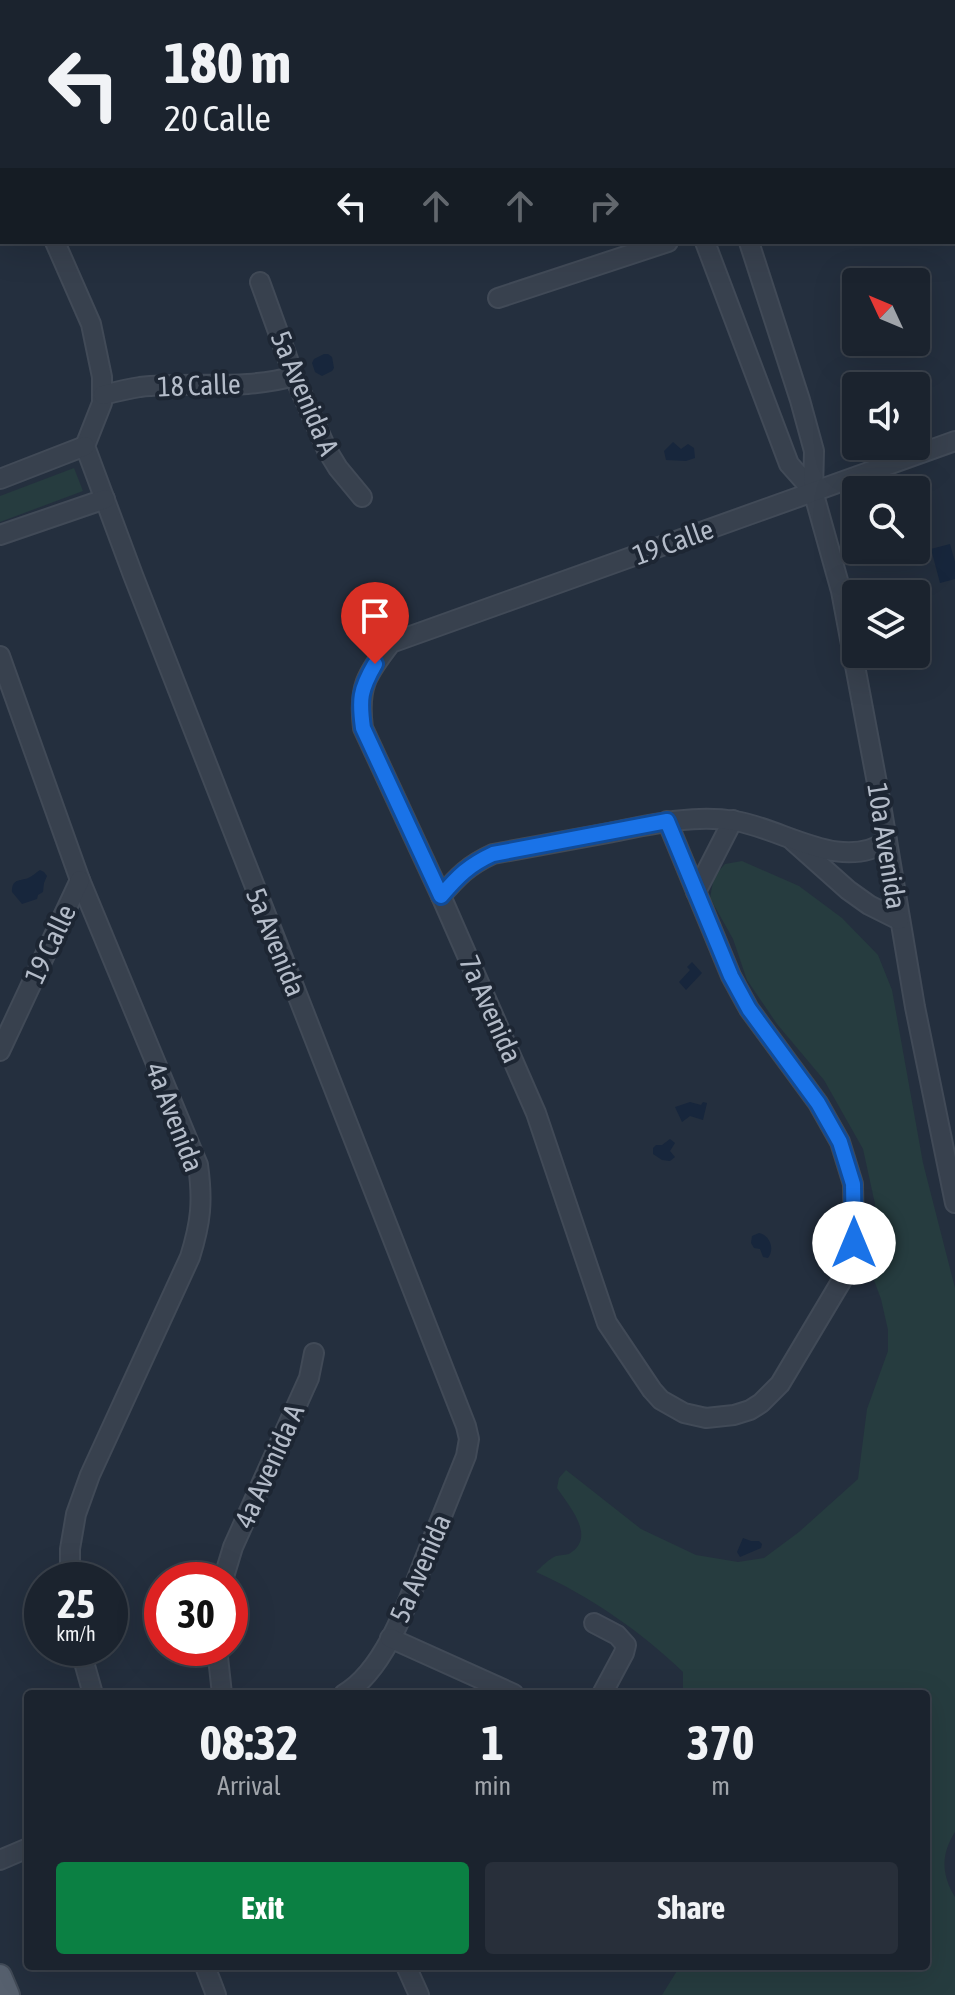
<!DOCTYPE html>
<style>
:root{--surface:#1b232e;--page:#282f3a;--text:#f1f3f6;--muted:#a0a4aa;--line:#39404a;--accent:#0b8043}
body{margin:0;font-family:"Asap Condensed",sans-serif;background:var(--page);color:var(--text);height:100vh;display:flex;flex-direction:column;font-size:30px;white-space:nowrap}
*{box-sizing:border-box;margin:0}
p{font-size:26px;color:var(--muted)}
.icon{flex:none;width:44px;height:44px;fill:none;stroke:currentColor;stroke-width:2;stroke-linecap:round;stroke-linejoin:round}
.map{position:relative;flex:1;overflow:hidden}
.panel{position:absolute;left:24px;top:1690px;width:906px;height:280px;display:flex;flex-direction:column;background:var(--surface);border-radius:8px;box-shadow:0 8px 32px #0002,0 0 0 2px var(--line)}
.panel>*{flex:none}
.hud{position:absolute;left:0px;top:0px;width:956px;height:244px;box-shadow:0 8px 32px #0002,0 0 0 2px var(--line);background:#1b232e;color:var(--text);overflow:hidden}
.needle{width:52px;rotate:314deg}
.controls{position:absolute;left:842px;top:268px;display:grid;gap:16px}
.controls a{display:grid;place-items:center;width:88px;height:88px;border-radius:8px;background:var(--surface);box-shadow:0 8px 32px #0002,0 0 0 2px var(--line);font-size:40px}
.speed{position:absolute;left:24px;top:1562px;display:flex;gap:16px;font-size:40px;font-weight:700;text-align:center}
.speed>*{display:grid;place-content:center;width:104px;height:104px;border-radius:50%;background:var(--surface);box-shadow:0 8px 32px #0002,0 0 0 2px var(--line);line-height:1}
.speed small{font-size:20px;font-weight:400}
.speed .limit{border:12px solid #d22;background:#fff;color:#111}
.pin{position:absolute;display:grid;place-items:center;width:68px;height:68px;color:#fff;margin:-82px -34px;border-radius:50% 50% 50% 0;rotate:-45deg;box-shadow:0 0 8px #0007}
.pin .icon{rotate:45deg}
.me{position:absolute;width:88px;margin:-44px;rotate:0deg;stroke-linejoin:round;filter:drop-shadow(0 0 6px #0008)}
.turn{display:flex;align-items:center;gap:28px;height:168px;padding:0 32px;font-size:36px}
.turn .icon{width:104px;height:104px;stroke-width:2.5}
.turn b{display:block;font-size:56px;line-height:68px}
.lanes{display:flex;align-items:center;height:76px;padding:0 32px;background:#0003;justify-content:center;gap:40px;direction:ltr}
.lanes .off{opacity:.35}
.eta{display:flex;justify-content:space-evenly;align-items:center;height:136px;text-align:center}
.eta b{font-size:48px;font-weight:700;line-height:56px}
.button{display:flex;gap:16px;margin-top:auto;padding:16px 32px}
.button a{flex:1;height:92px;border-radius:8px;background:var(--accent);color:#fff;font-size:32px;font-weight:700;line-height:92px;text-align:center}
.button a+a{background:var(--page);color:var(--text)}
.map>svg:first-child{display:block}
</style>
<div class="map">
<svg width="955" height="1995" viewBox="0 0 955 1995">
<rect width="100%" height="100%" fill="#242f3e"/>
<g fill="#263c3f">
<polygon points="74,468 83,491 0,522 0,496"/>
<path d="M742,861L799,886L842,918L878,955L892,990L923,1163L955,1288V1832C941,1854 941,1874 955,1897V1995H662L680,1966H926V1694H683V1672C642,1632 588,1595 536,1572C542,1566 549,1559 556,1556C560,1555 566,1555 569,1554C598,1537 568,1505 557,1488L559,1478L566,1470L641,1529L696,1555L738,1562L764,1558L799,1532L858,1479L867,1409L888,1351V1330L881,1299L869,1267L875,1204L863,1149L824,1080L777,1024L747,980L733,939L710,898L714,876L725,864Z"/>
</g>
<g fill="#17263c">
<polygon points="324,354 328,354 332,357 334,368 332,371 322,376 315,372 312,363 314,359"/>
<polygon points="673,442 681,449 688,444 694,448 695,458 686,461 666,460 664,451"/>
<polygon points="950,544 955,562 955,579 940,583 931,549"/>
<path d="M40,870L44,872L47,876L44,883L43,892L38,895L37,899L22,904L12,892C12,881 16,881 25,879C31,878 35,873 40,870Z"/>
<polygon points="692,962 702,973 686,990 679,982 690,970 687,967"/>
<polygon points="690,1102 701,1105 703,1102 707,1103 703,1120 690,1116 682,1122 675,1107"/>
<polygon points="670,1139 675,1143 670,1151 675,1157 670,1161 662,1160 653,1154 653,1148 656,1145 662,1145"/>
<path d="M759,1233C770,1235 775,1249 768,1258L763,1257L760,1249L754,1248L751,1243L752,1236Z"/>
<polygon points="743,1538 751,1541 759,1541 762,1544 761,1548 740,1557 737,1552"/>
</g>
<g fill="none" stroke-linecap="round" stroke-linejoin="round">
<g stroke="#414a57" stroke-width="22">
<g id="minor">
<polyline points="625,0 626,2"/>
<polyline points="665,0 666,2"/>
<polyline points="0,117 2,122"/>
<path d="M55,242L91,324L102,377V403L85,446L133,575L466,1426L469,1439L466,1456C453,1488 440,1521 427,1553C410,1596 386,1670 344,1694"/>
<polyline points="705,242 789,464 813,491"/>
<polyline points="749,242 800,400 814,451 813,491 841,591 880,799 915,1007 955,1203"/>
<polyline points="260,282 294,376 327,450 338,468 362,497"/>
<polyline points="498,298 668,242"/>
<path d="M103,395C115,392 127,389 140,387C191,381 244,391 294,376"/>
<polyline points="0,479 85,446"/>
<polyline points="0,535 105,499"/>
<path d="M0,656L80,880L198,1165C203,1201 201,1222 190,1257L90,1475L76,1514L70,1549V1580"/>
<path d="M667,821L731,976L749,1009L818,1103L840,1142L853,1184L854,1243L846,1269L842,1280L780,1384L761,1403L750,1410L734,1415L706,1418L684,1413L661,1400L652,1390L607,1323L536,1113L441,896L363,728C358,687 366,675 391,643L955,441"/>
<polyline points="793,841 848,890 869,905 899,920"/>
<polyline points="696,892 733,820"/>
<path d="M441,896C458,876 469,865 493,854C531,847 569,840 608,833C649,825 693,814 735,821C782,828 841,873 887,841"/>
<polyline points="0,1051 80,880"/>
<polyline points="223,1580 233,1547 309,1378 314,1353"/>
<polyline points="594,1623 617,1635 626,1645 624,1653 602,1694"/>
<polyline points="390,1638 514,1694"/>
<polyline points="80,1648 93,1694"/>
<polyline points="217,1648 222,1694"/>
<polyline points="0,1860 28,1848"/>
<polyline points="205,1966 216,1995"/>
<polyline points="406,1966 419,1995"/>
</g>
</g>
<g stroke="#414a57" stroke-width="26">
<polyline id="major" points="0,1976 8,1995"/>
</g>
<use href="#minor" stroke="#38414e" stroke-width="18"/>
<use href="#major" stroke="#56606e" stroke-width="22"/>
</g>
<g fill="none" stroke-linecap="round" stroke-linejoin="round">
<g stroke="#114b97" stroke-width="20">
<path id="route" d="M375,664C360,690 359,699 363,728L441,896C458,876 469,865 493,854L667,821L731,976L749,1009L818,1103L840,1142L853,1184L854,1243"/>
</g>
<use href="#route" stroke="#1a73e8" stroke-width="14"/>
</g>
<g text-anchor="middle" stroke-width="8" stroke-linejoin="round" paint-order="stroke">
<g font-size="28" fill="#b4bcc9" stroke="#1d2633">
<text transform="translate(199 385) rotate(-2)" y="10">18 Calle</text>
<text transform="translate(305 393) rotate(67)" y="10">5a Avenida A</text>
<text transform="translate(673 542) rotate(-20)" y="10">19 Calle</text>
<text transform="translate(887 846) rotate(81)" y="10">10a Avenida</text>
<text transform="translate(276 942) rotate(68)" y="10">5a Avenida</text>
<text transform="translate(50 944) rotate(-65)" y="10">19 Calle</text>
<text transform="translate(491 1009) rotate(66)" y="10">7a Avenida</text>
<text transform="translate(175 1117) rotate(69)" y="10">4a Avenida</text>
<text transform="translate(269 1466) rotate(-66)" y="10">4a Avenida A</text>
<text transform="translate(420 1568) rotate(-67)" y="10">5a Avenida</text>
</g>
</g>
</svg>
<div class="controls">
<a><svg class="needle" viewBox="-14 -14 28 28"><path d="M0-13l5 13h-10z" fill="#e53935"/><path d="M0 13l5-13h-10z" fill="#a0a4aa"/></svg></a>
<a><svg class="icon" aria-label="sound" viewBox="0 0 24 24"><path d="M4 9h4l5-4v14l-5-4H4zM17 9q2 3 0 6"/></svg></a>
<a><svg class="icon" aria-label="search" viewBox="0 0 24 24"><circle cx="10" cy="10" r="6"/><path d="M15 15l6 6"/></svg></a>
<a><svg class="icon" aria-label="layers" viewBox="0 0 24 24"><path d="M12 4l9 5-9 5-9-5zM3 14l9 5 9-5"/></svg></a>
</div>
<div class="speed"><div>25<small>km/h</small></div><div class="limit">30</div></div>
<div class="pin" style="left:375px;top:664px;background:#d93025"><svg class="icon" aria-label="arrive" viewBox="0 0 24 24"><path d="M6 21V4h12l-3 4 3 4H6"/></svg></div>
<svg class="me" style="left:854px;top:1243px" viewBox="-20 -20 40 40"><circle r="19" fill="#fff"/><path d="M0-13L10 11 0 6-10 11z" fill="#1a73e8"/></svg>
<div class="hud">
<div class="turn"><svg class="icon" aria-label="left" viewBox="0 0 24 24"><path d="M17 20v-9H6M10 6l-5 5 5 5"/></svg><div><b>180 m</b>20 Calle</div></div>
<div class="lanes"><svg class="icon" aria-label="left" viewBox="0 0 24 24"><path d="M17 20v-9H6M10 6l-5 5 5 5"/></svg><svg class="icon off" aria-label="ahead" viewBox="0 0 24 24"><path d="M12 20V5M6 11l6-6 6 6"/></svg><svg class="icon off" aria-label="ahead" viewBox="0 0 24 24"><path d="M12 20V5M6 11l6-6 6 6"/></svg><svg class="icon off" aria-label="right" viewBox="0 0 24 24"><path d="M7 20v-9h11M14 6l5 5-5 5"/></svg></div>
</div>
<section class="panel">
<div class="eta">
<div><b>08:32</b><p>Arrival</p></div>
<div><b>1</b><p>min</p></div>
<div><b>370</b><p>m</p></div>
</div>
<div class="button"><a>Exit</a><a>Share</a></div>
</section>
</div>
